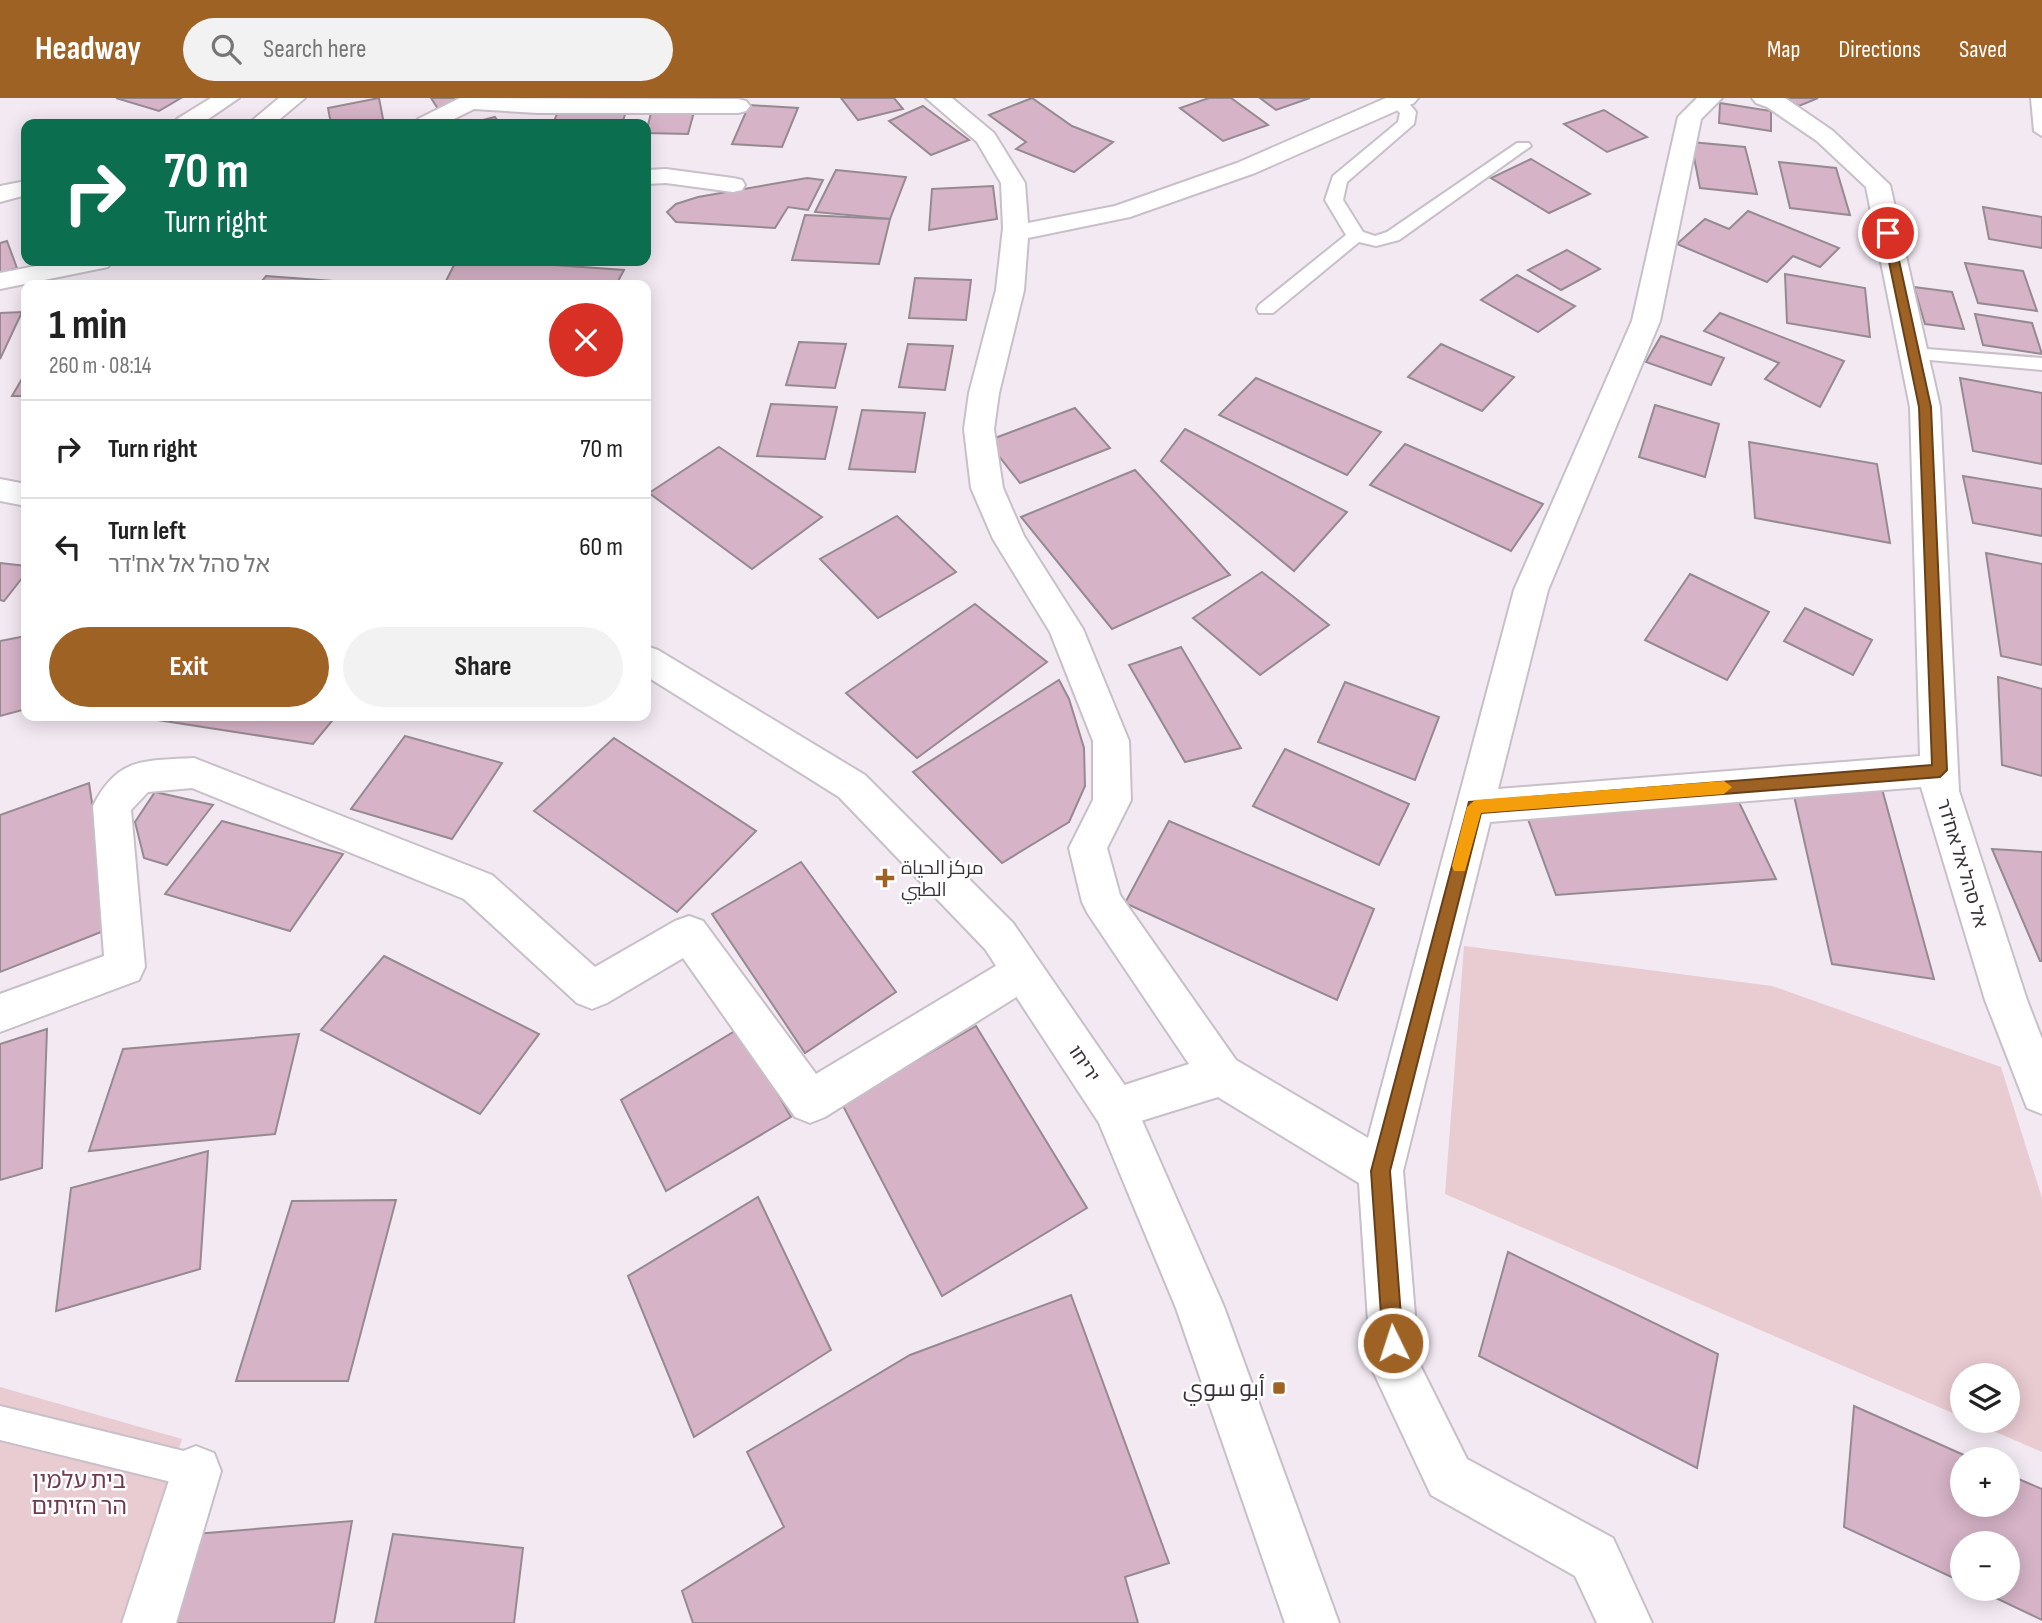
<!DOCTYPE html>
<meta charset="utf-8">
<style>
:root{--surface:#fff;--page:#f2f2f2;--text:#222;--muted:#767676;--line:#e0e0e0;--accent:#9e6225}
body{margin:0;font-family:"Sofia Sans Condensed",Cairo,"Noto Sans Hebrew",sans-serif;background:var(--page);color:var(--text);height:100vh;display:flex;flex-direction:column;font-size:26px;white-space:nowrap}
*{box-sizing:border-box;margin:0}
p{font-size:23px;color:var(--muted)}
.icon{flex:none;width:38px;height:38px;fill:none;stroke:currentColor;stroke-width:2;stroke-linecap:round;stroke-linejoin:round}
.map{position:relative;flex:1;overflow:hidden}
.panel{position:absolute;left:21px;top:182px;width:630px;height:441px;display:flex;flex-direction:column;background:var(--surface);border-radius:14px;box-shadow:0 4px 18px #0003}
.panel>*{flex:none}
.hud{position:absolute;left:21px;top:21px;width:630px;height:147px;border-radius:14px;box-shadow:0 4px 18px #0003;background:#0b6e4f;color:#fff;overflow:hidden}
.controls{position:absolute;left:1950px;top:1265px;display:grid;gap:14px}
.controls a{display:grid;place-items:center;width:70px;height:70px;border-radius:50%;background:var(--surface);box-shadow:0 4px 18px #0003;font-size:35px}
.pin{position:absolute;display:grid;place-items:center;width:60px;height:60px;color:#fff;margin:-30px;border:4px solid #fff;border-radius:50%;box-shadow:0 2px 7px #0007}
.me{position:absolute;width:77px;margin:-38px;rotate:356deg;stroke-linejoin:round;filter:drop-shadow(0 0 5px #0008)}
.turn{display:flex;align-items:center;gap:24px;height:147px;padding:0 28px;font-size:32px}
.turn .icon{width:91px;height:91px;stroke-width:2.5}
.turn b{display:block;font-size:49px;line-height:60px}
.round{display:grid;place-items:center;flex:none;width:74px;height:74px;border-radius:37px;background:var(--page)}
.headline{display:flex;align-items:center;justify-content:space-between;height:119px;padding:0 28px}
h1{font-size:42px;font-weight:700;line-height:52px}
.action{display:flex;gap:14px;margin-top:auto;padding:14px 28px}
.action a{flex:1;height:80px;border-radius:42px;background:var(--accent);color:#fff;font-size:28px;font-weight:700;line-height:80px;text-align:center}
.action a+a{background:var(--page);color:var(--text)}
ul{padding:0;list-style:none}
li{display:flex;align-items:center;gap:21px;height:98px;padding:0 28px;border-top:2px solid var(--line)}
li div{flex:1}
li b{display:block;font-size:26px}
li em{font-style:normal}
header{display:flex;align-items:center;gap:42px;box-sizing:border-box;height:98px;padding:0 35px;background:var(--accent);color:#fff}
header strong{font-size:33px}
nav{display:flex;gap:38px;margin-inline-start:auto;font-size:24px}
.search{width:490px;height:63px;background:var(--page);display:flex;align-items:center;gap:18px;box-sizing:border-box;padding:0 24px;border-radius:38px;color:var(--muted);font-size:26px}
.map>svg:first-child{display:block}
</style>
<header>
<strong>Headway</strong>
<div class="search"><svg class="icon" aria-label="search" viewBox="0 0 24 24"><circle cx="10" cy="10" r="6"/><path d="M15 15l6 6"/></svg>Search here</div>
<nav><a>Map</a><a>Directions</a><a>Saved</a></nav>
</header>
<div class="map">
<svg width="2042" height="1525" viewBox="0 0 2042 1525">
<rect width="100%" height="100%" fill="#f3e9f3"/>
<g fill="#e9cbd2">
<polygon points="1464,848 1772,888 2001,969 2042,1100 2042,1354 1970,1323 2007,1323 2007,1278 1962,1278 1962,1319 1445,1096"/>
<polygon points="0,1289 182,1341 120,1525 0,1525"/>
</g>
<g fill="#d6b3c7" stroke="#968a91" stroke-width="2">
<polygon points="116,0 181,0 159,13"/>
<polygon points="379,0 384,26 331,26 328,10"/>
<polygon points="431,0 502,0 442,17"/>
<polygon points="841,0 894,0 903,11 858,22"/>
<polygon points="1032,0 1072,28 1113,44 1074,74 1016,51 1026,44 989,17"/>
<polygon points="1209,0 1231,0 1268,27 1223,43 1180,10"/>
<polygon points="1260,0 1310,0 1276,12"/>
<polygon points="1783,0 1818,0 1799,8"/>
<polygon points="654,3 697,3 688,36 646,35"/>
<polygon points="1720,5 1771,13 1771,33 1719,25"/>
<polygon points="628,7 622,26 553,26 560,8"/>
<polygon points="749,7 798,10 782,49 732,46"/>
<polygon points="923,8 969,42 931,57 889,23"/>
<polygon points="1604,12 1647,39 1607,54 1564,26"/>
<polygon points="495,19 500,26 467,26"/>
<polygon points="1691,44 1745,49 1757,96 1700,90"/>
<polygon points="1531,61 1590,96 1549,115 1491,80"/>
<polygon points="1779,64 1836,70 1850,117 1790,110"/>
<polygon points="836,72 906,79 890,121 815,114"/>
<polygon points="807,80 823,82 808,112 788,109 775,130 676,124 667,114 676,106 698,99"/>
<polygon points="993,88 997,121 929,132 932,91"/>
<polygon points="1983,109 2042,119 2042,150 1989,141"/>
<polygon points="1748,113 1839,150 1820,169 1793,158 1767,184 1677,146 1705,121 1729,131"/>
<polygon points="805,117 890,121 879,166 792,162"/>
<polygon points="7,143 17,170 0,175 0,145"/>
<polygon points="1567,152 1600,171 1561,192 1528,172"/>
<polygon points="456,163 498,163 624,172 616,187 444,187"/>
<polygon points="1965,165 2023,173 2037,213 1978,205"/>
<polygon points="1785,176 1865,190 1870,239 1787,225"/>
<polygon points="1517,177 1575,208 1538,234 1481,202"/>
<polygon points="266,178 388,187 259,187"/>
<polygon points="915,180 971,182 966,222 909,220"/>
<polygon points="1914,189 1952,194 1964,231 1925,226"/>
<polygon points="22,214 0,261 0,215"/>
<polygon points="1720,215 1844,263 1820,309 1765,281 1779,265 1704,233"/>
<polygon points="1975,216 2032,225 2042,256 1983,247"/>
<polygon points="1661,238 1724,260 1711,287 1646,264"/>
<polygon points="799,244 846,246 835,290 786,287"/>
<polygon points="908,246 953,248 945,292 899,289"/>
<polygon points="1441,246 1514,279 1482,313 1408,279"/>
<polygon points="26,274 26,298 12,298"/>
<polygon points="1256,280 1381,334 1347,377 1219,317"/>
<polygon points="1960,280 2042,295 2042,366 1973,353"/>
<polygon points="771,306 837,309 825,361 757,358"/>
<polygon points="1655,307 1719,326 1705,379 1639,359"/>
<polygon points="1075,310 1110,350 1020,385 987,343"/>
<polygon points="862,312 925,315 915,374 849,371"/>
<polygon points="1185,331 1347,414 1294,473 1161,363"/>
<polygon points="1749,344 1877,366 1890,445 1755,420"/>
<polygon points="1405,346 1543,406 1511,453 1370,387"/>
<polygon points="719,349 822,419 752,471 649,395"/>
<polygon points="1135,372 1230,477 1112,531 1021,419"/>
<polygon points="1963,378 2042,391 2042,438 1973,425"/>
<polygon points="897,418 956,474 878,520 820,461"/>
<polygon points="1986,455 2042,466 2042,567 2001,558"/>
<polygon points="0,465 26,468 26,475 4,503 0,502"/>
<polygon points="1262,474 1329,527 1260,577 1193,520"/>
<polygon points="1690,476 1769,514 1727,582 1645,542"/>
<polygon points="975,506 1047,564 917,660 846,595"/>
<polygon points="1805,510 1872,542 1853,577 1784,543"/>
<polygon points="26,538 26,611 0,618 0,543"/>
<polygon points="1181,549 1241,650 1185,664 1129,567"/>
<polygon points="1998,579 2042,591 2042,678 2002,667"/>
<polygon points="1059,582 1069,601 1084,650 1085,688 1069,724 1002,765 913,674"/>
<polygon points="1345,584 1439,619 1415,682 1318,644"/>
<polygon points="162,618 336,618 313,646 158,622"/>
<polygon points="405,638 502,665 452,741 351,711"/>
<polygon points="614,640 756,733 677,814 534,713"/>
<polygon points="1285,651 1409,706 1379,767 1253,708"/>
<polygon points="1790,680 1882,691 1934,881 1832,866"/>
<polygon points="89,685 111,830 0,874 0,717"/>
<polygon points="155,694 213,707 167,767 144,760 135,724"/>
<polygon points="1736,698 1776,781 1556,797 1525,713"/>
<polygon points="222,723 343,756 290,833 165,796"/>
<polygon points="1169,723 1374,811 1337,902 1125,805"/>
<polygon points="1992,751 2042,754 2042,863 2040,863"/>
<polygon points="801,764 896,894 805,955 712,816"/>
<polygon points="384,858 539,936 480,1016 321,932"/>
<polygon points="976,928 1087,1110 942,1198 842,1006"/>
<polygon points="740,930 791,1019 666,1093 621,1002"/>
<polygon points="47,931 42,1070 0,1082 0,946"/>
<polygon points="299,936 275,1036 89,1053 123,951"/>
<polygon points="208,1053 200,1171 56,1213 71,1090"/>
<polygon points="758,1099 831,1252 694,1339 628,1178"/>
<polygon points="396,1102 348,1283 236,1283 292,1103"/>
<polygon points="1508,1154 1718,1256 1697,1370 1479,1258"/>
<polygon points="1071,1197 1169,1465 1125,1479 1138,1525 693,1525 682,1493 784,1429 747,1354 910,1257"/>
<polygon points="1854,1308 1975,1362 1962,1362 1962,1407 2007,1407 2007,1376 2042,1391 2042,1522 1977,1491 2007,1491 2007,1446 1962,1446 1962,1484 1844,1429"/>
<polygon points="352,1423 334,1525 170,1525 195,1436"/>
<polygon points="393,1436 523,1450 514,1525 375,1525"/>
</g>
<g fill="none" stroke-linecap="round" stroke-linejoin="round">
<g stroke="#c8bfc9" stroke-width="4">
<g id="lane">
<path d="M1394,0C1404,0 1410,6 1416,14L1414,26L1347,84L1343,102L1363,134L1375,138L1387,134L1517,45H1529L1531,48L1399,142L1376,148L1359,144L1273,215H1259L1257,211L1259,207L1346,137L1325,102L1333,78L1398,24L1400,15L1389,4Z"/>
<polygon points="2031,0 2042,0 2042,38 2034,33"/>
<polygon points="1914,250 2042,260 2042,272 1907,260 1904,256 1907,252"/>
<polygon points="0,1308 196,1356 208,1361 213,1373 208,1385 196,1390 0,1342"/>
</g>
</g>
<g stroke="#c8bfc9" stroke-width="4">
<g id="street">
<polygon points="211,0 239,0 201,26 173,26 177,21"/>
<polygon points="279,0 305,0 274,26 248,26"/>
<polygon points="460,0 738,1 746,3 750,8 746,13 738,15 537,15 474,11 444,26 414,26 418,21"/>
<polygon points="926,0 952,0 994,35 1025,85 1028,125 1115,108 1237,65 1386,0 1418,0 1414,5 1255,75 1130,119 1028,140 1024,192 999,295 994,331 1003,390 1024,438 1083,531 1129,643 1131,702 1107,750 1120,797 1236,962 1368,1040 1514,492 1632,223 1678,19 1697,0 1722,0 1701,21 1660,223 1548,492 1498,691 1920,658 1910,309 1866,89 1817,43 1767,9 1756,5 1752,0 1785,0 1833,33 1890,87 1940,309 1959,693 2027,902 2042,941 2042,1016 2027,1010 1985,902 1921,689 1490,724 1403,1073 1419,1265 1467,1361 1613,1440 1652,1525 1597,1525 1575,1478 1431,1397 1371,1269 1359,1085 1218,999 1115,1031 1100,1025 1093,1010 1100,995 1189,966 1088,816 1082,804 1069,750 1093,702 1093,643 1050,534 993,441 971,390 964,331 969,295 996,192 1003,130 1001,85 977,44"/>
<polygon points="666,71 733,80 742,82 745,87 742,92 733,94 666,85 646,86 646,72"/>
<polygon points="26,83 26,97 0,104 0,88"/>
<polygon points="61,163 112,163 108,169 0,191 0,175"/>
<path d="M194,660L492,777L595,869L675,823L689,818L703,823L816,976L1009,860L1023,854L1037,860L1043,873L1037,886L825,1019L810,1025L795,1019L683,860L607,905L592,911L577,905L464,801L192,690L148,694L131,712L145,869L139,882L0,934V896L104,858L93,708C118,658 146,663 194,660Z"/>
<polygon points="196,1348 214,1355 221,1373 176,1525 122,1525 178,1355"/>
</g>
</g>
<g stroke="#c8bfc9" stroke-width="4">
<g id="secondary">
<polygon points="0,381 26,386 26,408 0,403"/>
<polygon points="646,548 658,552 865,677 1013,825 1130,995 1224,1209 1339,1525 1285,1525 1176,1210 1099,1025 985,851 839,699 646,578"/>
</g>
</g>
<use href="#lane" fill="#fff" fill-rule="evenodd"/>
<use href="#street" fill="#fff" fill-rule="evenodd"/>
<use href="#secondary" fill="#fff" fill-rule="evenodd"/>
</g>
<polygon fill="#9e6225" stroke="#674018" stroke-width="2" points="1888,132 1893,135 1931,309 1947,672 1940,679 1481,715 1390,1073 1403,1245 1400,1252 1393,1255 1386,1252 1383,1245 1371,1073 1469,704 1932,667 1919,309 1883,135"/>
<polygon fill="#f59e0b" points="1724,683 1732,689 1724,696 1481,715 1465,773 1454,773 1452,768 1467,709 1475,702"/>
<g fill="#9e6225" stroke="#fff" stroke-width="2.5">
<path d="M881.5 769.5h7v7h7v7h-7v7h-7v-7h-7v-7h7z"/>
<rect x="1272" y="1283" width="14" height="14" rx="3.5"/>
</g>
<g text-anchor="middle" stroke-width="5" stroke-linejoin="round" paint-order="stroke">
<g font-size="19" fill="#373337" stroke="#fff">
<text transform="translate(1963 765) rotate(73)" y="7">אל סהל אל אח'דר</text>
<text transform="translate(1085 965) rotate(56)" y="7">יריחו</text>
</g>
<g font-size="19" fill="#373337" stroke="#fff" text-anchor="start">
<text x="901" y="776">مركز الحياة<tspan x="901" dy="22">الطبي</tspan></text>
</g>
<g font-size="23" fill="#373337" stroke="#fff" text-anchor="end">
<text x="1265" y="1298">أبو سوي</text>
</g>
<g font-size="23" fill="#723b4b" stroke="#fff">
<text x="79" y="1390">בית עלמין<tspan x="79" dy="26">הר הזיתים</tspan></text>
</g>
</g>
</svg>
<div class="controls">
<a><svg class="icon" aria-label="layers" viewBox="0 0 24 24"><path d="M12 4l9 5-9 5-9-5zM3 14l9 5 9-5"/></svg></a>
<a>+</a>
<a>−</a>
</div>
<div class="pin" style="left:1888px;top:135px;background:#d93025"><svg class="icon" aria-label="arrive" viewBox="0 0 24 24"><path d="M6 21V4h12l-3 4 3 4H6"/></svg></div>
<svg class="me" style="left:1393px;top:1245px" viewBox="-20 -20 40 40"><circle r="17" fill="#9e6225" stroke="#fff" stroke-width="3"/><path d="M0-11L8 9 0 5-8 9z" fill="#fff"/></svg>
<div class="hud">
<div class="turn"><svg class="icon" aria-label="right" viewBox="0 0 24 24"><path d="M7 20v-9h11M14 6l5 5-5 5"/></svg><div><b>70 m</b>Turn right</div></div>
</div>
<section class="panel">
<div class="headline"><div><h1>1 min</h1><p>260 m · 08:14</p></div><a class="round" style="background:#d93025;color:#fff"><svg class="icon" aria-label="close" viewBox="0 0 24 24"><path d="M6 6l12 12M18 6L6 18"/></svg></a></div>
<ul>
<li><svg class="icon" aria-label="right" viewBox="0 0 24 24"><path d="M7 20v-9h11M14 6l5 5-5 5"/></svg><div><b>Turn right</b></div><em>70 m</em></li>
<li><svg class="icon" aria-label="left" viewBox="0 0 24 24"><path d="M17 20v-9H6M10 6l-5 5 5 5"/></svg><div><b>Turn left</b><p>אל סהל אל אח'דר</p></div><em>60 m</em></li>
</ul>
<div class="action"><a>Exit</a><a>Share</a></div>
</section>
</div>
